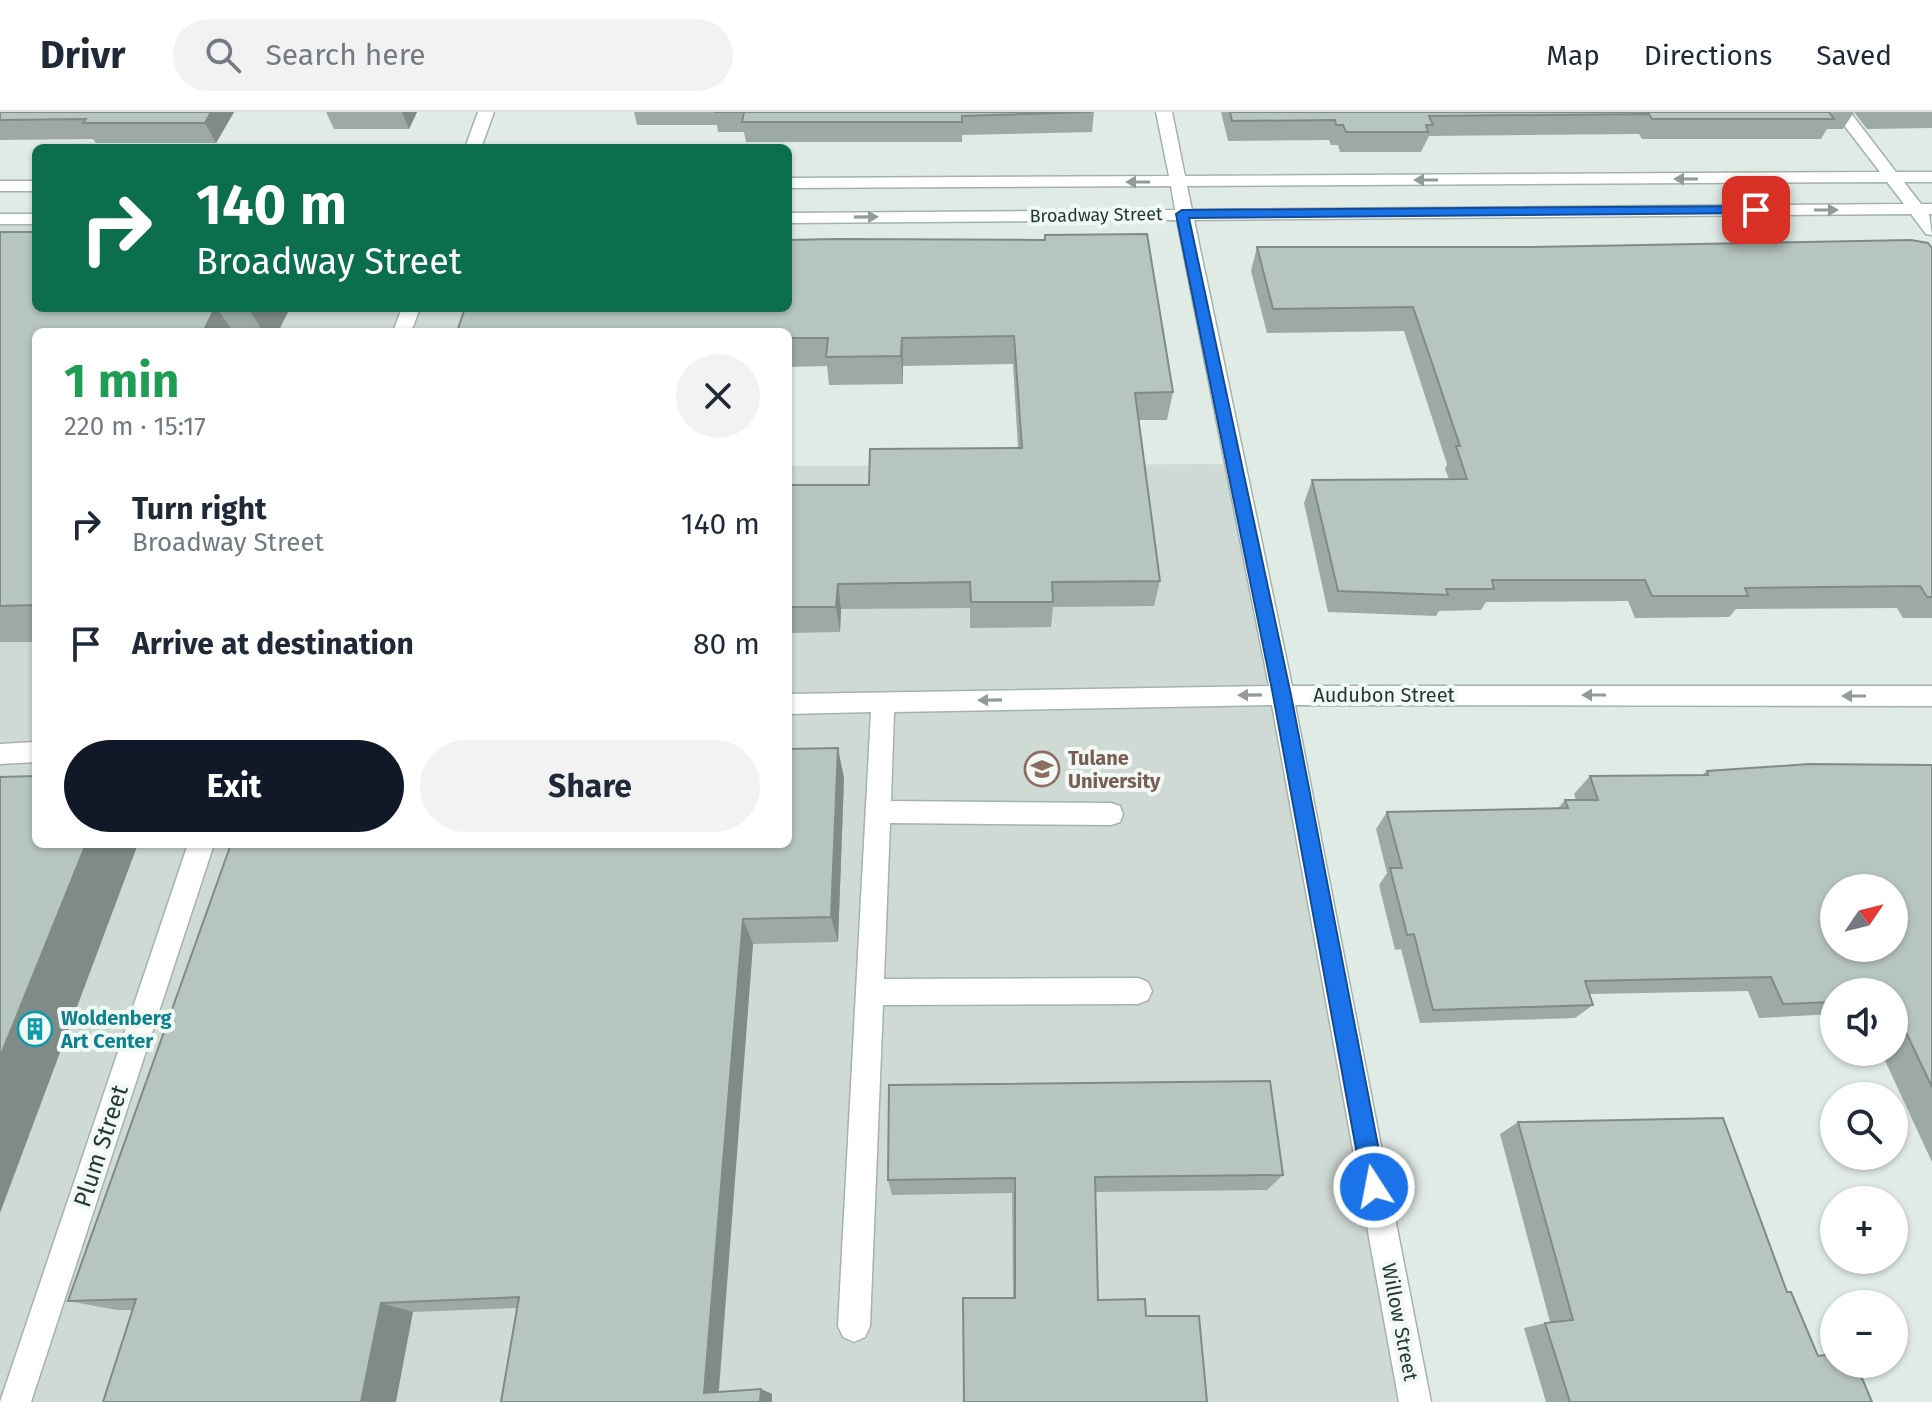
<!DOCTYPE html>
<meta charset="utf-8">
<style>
:root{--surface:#fff;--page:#f2f2f3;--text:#1f2937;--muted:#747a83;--line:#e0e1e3;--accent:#111827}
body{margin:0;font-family:"Fira Sans",sans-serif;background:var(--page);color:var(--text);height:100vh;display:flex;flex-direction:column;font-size:30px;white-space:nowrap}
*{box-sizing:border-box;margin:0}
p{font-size:26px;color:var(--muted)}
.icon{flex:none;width:44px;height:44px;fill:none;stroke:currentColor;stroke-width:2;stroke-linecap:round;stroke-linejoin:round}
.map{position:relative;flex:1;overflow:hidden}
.panel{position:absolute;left:32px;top:216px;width:760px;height:520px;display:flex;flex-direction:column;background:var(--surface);border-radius:12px;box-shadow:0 2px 6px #0004}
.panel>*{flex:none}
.guide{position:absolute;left:32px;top:32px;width:760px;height:168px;border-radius:12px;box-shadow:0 2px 6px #0004;background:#0b6e4f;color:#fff;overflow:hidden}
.needle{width:52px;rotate:55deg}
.tools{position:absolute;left:1820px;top:762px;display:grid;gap:16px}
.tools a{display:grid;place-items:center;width:88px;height:88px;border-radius:50%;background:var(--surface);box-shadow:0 2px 6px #0004;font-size:40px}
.pin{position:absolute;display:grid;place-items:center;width:68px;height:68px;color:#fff;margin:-34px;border-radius:16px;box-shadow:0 4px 12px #0006}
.me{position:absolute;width:88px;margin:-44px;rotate:349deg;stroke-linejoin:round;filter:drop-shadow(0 0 6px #0008)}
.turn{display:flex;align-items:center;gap:28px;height:168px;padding:0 32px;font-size:36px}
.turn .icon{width:104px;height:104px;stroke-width:2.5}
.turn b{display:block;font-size:56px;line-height:68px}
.round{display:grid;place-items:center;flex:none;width:84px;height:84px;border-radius:42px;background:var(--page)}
.headline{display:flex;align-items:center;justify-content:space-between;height:136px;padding:0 32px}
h1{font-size:48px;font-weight:700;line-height:60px;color:#1e9e55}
.button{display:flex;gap:16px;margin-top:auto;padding:16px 32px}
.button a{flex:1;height:92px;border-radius:48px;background:var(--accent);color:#fff;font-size:32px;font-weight:700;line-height:92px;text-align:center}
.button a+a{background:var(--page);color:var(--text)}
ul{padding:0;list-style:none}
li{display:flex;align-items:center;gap:24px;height:120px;padding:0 32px}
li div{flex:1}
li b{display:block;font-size:30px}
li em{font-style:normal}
header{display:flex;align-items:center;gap:48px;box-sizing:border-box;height:112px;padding:0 40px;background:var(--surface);border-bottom:2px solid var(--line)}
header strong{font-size:38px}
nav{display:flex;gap:44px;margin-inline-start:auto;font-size:28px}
.search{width:560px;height:72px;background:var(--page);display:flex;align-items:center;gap:20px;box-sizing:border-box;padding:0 28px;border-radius:44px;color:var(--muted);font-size:30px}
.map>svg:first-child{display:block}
</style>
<header>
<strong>Drivr</strong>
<div class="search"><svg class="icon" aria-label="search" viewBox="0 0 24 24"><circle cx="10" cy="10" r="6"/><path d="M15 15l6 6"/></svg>Search here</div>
<nav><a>Map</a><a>Directions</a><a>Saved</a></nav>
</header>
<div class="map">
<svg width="1932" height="1290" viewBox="0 0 1932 1290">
<rect width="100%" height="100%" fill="#e1ebe6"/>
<polygon fill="#d0dad5" points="0,108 36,108 36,196 745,196 741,220 36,220 36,732 788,732 788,354 1236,352 1415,1290 0,1290"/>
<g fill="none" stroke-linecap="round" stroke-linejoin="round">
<g stroke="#a4b2ad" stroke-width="3">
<g id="minor">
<polygon points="478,0 494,0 481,36 465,36"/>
<path d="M1156,0H1172L1185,64L1880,60L1834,0H1850L1896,60H1932V70H1904L1921,92H1932V102H1929L1932,123L1926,122L1911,102L1194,108L1292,574H1932V594L1295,593L1431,1290H1399L1272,593L894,600L891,689L1111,691L1120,694L1123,702L1120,710L1111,713L890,711L884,867L1138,866L1148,870L1152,879L1148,888L1138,892L883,893L870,1214L865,1225L854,1230L843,1225L838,1214L871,600L788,602V582L1269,574L1177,108L788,111V101L1175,98L1171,74L788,76V66L1169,64ZM1887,70L1904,92L1192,98L1187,74Z"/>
<rect x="0" y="69" width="36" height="10"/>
<rect x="0" y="102" width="36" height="10"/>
<polygon points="402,196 420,196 411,220 393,220"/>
<polygon points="36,630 36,650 0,652 0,632"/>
<polygon points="188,732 214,732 31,1290 0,1290"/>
</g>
</g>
<use href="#minor" fill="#fff" fill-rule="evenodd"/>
</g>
<g fill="#9da9a4">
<polygon points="0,0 234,0 216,31 96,31 93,27 0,28"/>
<polygon points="326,0 417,0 409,17 334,17"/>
<polygon points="634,0 1094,0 1092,20 962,23 962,30 746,30 744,20 718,20 717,13 637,13"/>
<polygon points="1221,0 1932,0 1932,16 1867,17 1854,0 1843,17 1827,17 1821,27 1642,27 1639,22 1429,24 1421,40 1340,40 1338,33 1331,33 1329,28 1228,29"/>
<polygon points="0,120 36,196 290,196 278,220 36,220 36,530 0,530"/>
<polygon points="1045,123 1173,280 1167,308 1139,308 1160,469 1154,494 1053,495 1051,515 970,516 970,496 841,497 840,520 788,521 788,373 869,373 1018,336 1013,252 903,254 903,272 829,273 827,254 788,255 788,220 1045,128"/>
<polygon points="1257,135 1932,136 1932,506 1903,506 1897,496 1736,497 1729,505 1635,506 1628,489 1486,490 1481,498 1439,499 1436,504 1328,500 1304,391 1312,368 1449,367 1445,357 1447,352 1404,219 1267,221 1251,159"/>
<polygon points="1932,653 1932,1050 1881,940 1894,940 1894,880 1834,880 1834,902 1759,906 1748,879 1590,882 1593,893 1575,906 1420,911 1401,837 1395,838 1379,773 1387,761 1376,717 1387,700 1558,696 1565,688 1576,688 1574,682 1590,664 1702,663 1707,659"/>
<polygon points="844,666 838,830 753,832 719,1280 761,1277 772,1282 772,1290 501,1290 517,1196 413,1200 117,1198 68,1189"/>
<polygon points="1518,1010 1787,1180 1818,1244 1872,1290 1546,1290 1524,1216 1550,1210 1500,1022"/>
<polygon points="1283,1063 1267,1078 1095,1080 1098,1188 1146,1204 1013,1186 1012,1081 892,1083 888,1068"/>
</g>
<g fill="#808a86">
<polygon points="211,0 234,0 216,31 205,11"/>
<polygon points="402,0 417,0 409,17"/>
<polygon points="215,196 217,196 233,220 203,220"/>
<polygon points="248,196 290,196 278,220 263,220"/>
<polygon points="902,226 903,254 903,272 901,244"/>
<polygon points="838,472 841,497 840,520 836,495"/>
<polygon points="838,636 844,666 838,830 831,805"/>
<polygon points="86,732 138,732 0,1101 0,945"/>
<polygon points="743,807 753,832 718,1286 704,1281"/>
<polygon points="381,1191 413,1200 396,1290 361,1290"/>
<polygon points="761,1277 772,1282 772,1290 760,1290"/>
</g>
<g fill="#b7c5bf" stroke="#808a86" stroke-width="2" fill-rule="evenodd">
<polygon points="0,0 211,0 205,11 83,11 86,7 0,8"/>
<polygon points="714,0 1091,0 962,4 962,10 742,10 744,0"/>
<polygon points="1230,0 1829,0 1834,7 1652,7 1649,2 1429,4 1433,13 1426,13 1428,20 1346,20 1343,13 1336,13 1335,8 1232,9"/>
<polygon points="0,120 36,120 36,196 215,196 203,220 36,220 36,493 0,494"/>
<polygon points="1147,122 1173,280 1135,281 1160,469 1052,470 1053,490 971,490 970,470 838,472 836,495 788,495 788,373 869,373 870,337 1022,336 1014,224 902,226 901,244 826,245 828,226 788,226 788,220 457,220 465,196 788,196 788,128 836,127 1045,128 1045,123"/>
<polygon points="1911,128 1928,131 1932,136 1932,485 1927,485 1920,474 1745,476 1748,484 1652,484 1645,468 1492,468 1494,477 1446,477 1448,483 1338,479 1312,368 1467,367 1456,334 1460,334 1413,195 1273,197 1257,135 1531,135"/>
<polygon points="838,636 831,805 743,807 704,1281 761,1277 760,1290 501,1290 519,1185 381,1191 361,1290 103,1290 136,1187 68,1189 231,732 788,732 788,637"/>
<path d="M1809,652L1932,653V975L1894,895V880H1834V890L1783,892L1771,865L1585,869L1593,893L1433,898L1414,822L1407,823L1390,756H1402L1387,700L1568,696L1565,688H1598L1590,664L1708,663L1707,659ZM1834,776H1894V836H1834Z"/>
<polygon points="36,664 36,732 86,732 0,945 0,665"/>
<polygon points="1270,969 1283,1063 1095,1065 1098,1188 1145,1187 1146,1204 1199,1204 1207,1290 964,1290 963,1186 1015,1186 1015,1066 888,1068 889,973"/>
<polygon points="1723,1006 1787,1180 1791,1180 1818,1244 1834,1242 1834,1252 1856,1252 1872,1290 1570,1290 1545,1211 1573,1208 1518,1010"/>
</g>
<defs><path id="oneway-solid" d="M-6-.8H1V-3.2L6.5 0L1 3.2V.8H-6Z" transform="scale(2)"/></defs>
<g fill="#919c9a">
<use href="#oneway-solid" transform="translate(1686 67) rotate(180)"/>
<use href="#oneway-solid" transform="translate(1426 68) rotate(180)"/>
<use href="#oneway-solid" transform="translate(1138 70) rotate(180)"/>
<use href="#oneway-solid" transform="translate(1826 98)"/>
<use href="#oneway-solid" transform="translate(866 105) rotate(-1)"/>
<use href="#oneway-solid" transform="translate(1250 583) rotate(179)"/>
<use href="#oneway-solid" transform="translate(1594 583) rotate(-180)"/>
<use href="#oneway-solid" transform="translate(1854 584) rotate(-180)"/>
<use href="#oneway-solid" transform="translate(990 588) rotate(179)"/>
</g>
<polygon fill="#1a73e8" stroke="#114b97" stroke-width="2" points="1756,94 1760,96 1760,101 1189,106 1291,583 1386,1075 1382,1083 1374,1086 1366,1083 1363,1075 1273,583 1176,102 1182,98"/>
<defs>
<g id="university-ring" transform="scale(1.8)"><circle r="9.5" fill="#f2f8f4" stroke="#8d6e63" stroke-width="1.5"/><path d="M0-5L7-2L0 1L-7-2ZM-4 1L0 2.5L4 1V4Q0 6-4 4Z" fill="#8d6e63"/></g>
<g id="building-ring" transform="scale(1.8)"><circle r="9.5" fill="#f2f8f4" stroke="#0f9aa8" stroke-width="1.5"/><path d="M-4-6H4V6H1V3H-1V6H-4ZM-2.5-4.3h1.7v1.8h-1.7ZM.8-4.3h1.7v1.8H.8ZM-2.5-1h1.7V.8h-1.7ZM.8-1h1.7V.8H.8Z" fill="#0f9aa8"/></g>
</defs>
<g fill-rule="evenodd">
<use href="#university-ring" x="1042" y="657"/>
<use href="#building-ring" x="35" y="917"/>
</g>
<g text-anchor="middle" stroke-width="8" stroke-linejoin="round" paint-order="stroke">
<g font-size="18" fill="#233a34" stroke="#f2f8f4">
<text transform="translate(1096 103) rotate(-1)" y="6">Broadway Street</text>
</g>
<g font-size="20" fill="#233a34" stroke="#f2f8f4">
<text x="1384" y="590">Audubon Street</text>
<text transform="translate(1400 1210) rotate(79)" y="7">Willow Street</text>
</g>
<g font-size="20" font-weight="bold" fill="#785e54" stroke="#f2f8f4" text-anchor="start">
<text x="1068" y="653">Tulane<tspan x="1068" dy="23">University</tspan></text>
</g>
<g font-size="20" font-weight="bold" fill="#0d838f" stroke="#f2f8f4" text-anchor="start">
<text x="61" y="913">Woldenberg<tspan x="61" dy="23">Art Center</tspan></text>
</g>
<g font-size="24" fill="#233a34" stroke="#f2f8f4">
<text transform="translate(101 1034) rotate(-72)" y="8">Plum Street</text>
</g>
</g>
</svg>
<div class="tools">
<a><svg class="needle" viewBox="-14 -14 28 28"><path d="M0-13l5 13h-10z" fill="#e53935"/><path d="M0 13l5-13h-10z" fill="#747a83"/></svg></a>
<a><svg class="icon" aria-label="sound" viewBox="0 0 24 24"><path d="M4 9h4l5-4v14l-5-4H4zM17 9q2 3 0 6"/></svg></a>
<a><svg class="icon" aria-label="search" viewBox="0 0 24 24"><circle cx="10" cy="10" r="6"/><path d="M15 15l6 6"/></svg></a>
<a>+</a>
<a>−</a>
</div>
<div class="pin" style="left:1756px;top:98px;background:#d93025"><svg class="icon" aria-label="arrive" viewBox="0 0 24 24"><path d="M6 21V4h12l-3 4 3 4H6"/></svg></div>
<svg class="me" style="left:1374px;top:1075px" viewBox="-20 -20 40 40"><circle r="17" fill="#1a73e8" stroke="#fff" stroke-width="3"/><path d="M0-11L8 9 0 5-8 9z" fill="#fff"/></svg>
<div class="guide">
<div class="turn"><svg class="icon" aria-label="right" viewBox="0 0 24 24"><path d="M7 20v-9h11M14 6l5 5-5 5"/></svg><div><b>140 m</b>Broadway Street</div></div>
</div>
<section class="panel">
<div class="headline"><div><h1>1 min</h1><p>220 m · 15:17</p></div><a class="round"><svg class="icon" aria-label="close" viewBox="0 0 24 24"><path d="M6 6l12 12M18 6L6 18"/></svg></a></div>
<ul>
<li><svg class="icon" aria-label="right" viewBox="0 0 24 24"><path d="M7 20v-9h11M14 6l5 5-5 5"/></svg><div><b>Turn right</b><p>Broadway Street</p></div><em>140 m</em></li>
<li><svg class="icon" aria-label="arrive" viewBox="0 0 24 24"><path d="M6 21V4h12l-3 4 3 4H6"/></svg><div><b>Arrive at destination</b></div><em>80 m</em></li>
</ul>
<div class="button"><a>Exit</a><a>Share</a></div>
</section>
</div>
